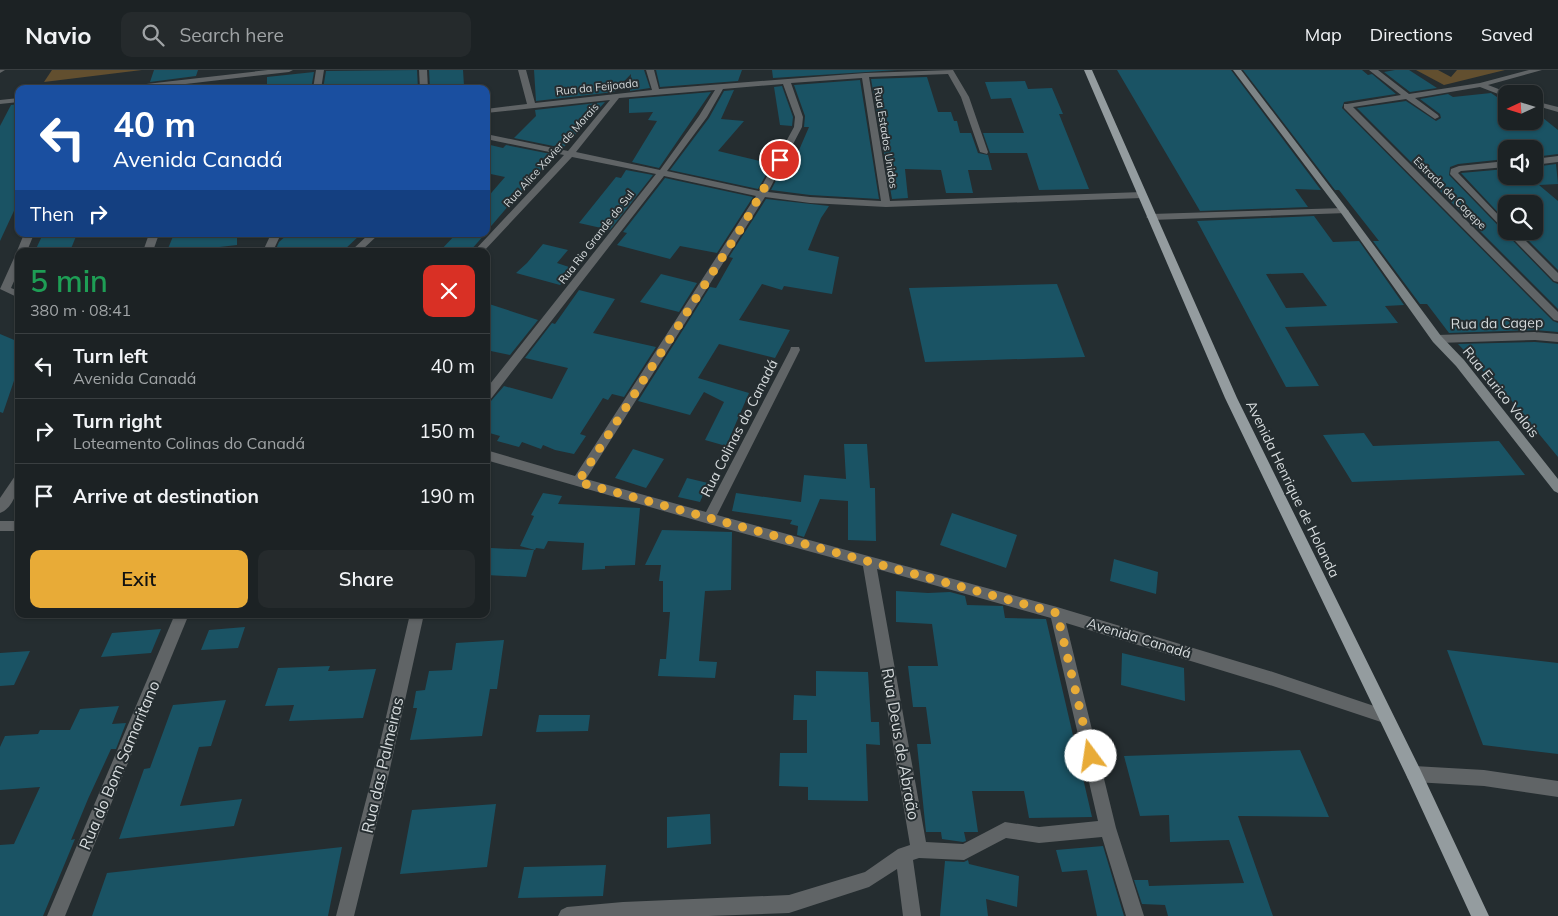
<!DOCTYPE html>
<meta charset="utf-8">
<style>
:root{--surface:#1c2224;--page:#252a2c;--text:#f1f3f6;--muted:#a0a4a6;--line:#3a3f41;--accent:#e8ab37}
body{margin:0;font-family:Mulish,sans-serif;background:var(--page);color:var(--text);height:100vh;display:flex;flex-direction:column;font-size:19px;white-space:nowrap}
*{box-sizing:border-box;margin:0}
p{font-size:16px;color:var(--muted)}
.icon{flex:none;width:28px;height:28px;fill:none;stroke:currentColor;stroke-width:2;stroke-linecap:round;stroke-linejoin:round}
.map{position:relative;flex:1;overflow:hidden}
.side{position:absolute;left:15px;top:178px;width:475px;height:370px;display:flex;flex-direction:column;background:var(--surface);border-radius:10px;box-shadow:0 1px 4px #0004,0 0 0 1px var(--line)}
.side>*{flex:none}
.banner{position:absolute;left:15px;top:15px;width:475px;height:152px;border-radius:10px;box-shadow:0 1px 4px #0004,0 0 0 1px var(--line);background:#1a4fa0;color:#fff;overflow:hidden}
.needle{width:32px;rotate:266deg}
.tools{position:absolute;left:1498px;top:15px;display:grid;gap:10px}
.tools a{display:grid;place-items:center;width:45px;height:45px;border-radius:10px;background:var(--surface);box-shadow:0 1px 4px #0004,0 0 0 1px var(--line);font-size:25px}
.pin{position:absolute;display:grid;place-items:center;width:42px;height:42px;color:#fff;margin:-21px;border:2px solid #fff;border-radius:50%;box-shadow:0 1px 5px #0007}
.me{position:absolute;width:55px;margin:-28px;rotate:346deg;stroke-linejoin:round;filter:drop-shadow(0 0 4px #0008)}
.turn{display:flex;align-items:center;gap:18px;height:105px;padding:0 15px;font-size:22px}
.turn .icon{width:65px;height:65px;stroke-width:2.5}
.turn b{display:block;font-size:35px;line-height:42px}
.then{display:flex;align-items:center;height:48px;padding:0 15px;background:#0003;gap:10px;font-size:19px}
.round{display:grid;place-items:center;flex:none;width:52px;height:52px;border-radius:10px;background:var(--page)}
.headline{display:flex;align-items:center;justify-content:space-between;height:85px;padding:0 15px}
h1{font-size:30px;font-weight:600;line-height:38px;color:#1e9e55}
.cta{display:flex;gap:10px;margin-top:auto;padding:10px 15px}
.cta a{flex:1;height:58px;border-radius:10px;background:var(--accent);color:#111;font-size:20px;font-weight:600;line-height:58px;text-align:center}
.cta a+a{background:var(--page);color:var(--text)}
ul{padding:0;list-style:none}
li{display:flex;align-items:center;gap:15px;height:65px;padding:0 15px;border-top:1px solid var(--line)}
li div{flex:1}
li b{display:block;font-size:19px}
li em{font-style:normal}
header{display:flex;align-items:center;gap:30px;box-sizing:border-box;height:70px;padding:0 25px;background:var(--surface);border-bottom:1px solid var(--line)}
header strong{font-size:24px}
nav{display:flex;gap:28px;margin-inline-start:auto;font-size:18px}
.search{width:350px;height:45px;background:var(--page);display:flex;align-items:center;gap:12px;box-sizing:border-box;padding:0 18px;border-radius:10px;color:var(--muted);font-size:19px}
.map>svg:first-child{display:block}
</style>
<header>
<strong>Navio</strong>
<div class="search"><svg class="icon" aria-label="search" viewBox="0 0 24 24"><circle cx="10" cy="10" r="6"/><path d="M15 15l6 6"/></svg>Search here</div>
<nav><a>Map</a><a>Directions</a><a>Saved</a></nav>
</header>
<div class="map">
<svg width="1558" height="846" viewBox="0 0 1558 846">
<rect width="100%" height="100%" fill="#252d30"/>
<g fill="#624f2f">
<polygon points="52,0 142,0 44,12"/>
<polygon points="1416,0 1438,0 1451,7 1457,0 1505,0 1444,15"/>
</g>
<g fill="#1a5364" fill-rule="evenodd">
<polygon points="154,0 198,0 196,6 150,12"/>
<polygon points="417,0 418,19 323,19 326,1"/>
<polygon points="429,0 463,0 464,16 430,19"/>
<polygon points="534,0 644,0 650,18 630,21 631,4 614,22 536,31"/>
<polygon points="656,0 742,0 738,11 660,17"/>
<polygon points="772,0 898,0 773,8"/>
<polygon points="1117,0 1231,0 1321,120 1295,119 1308,137 1200,141"/>
<polygon points="1243,0 1362,0 1368,5 1372,4 1396,24 1344,32 1342,38 1553,251 1558,253 1558,262 1535,260 1449,263 1427,234 1420,234 1373,171 1379,171 1339,120 1335,120"/>
<polygon points="1395,0 1409,0 1437,18 1410,22 1384,2"/>
<polygon points="314,2 311,19 267,19 267,7"/>
<polygon points="927,7 938,42 951,42 954,51 957,51 960,63 971,63 978,83 988,85 992,100 968,100 973,123 946,123 941,100 905,99 908,128 892,129 871,9"/>
<polygon points="860,10 879,129 810,125 771,120 783,97 789,98 791,94 793,94 809,57 804,57 805,46 794,15"/>
<polygon points="1025,11 1028,19 1052,18 1063,44 1059,44 1089,119 1039,120 1027,83 990,83 983,63 1024,63 1011,28 991,29 985,12"/>
<polygon points="782,16 793,47 792,56 780,55 774,17"/>
<polygon points="734,20 721,49 744,51 718,81 772,94 758,119 670,100 709,48 724,21"/>
<polygon points="711,22 659,98 632,92 657,51 648,50 653,42 629,43 629,29"/>
<polygon points="1491,23 1506,33 1506,51 1534,51 1534,44 1538,44 1558,60 1558,84 1534,87 1534,79 1506,79 1506,89 1458,94 1450,97 1449,105 1553,212 1558,214 1558,239 1357,38 1406,31 1436,51 1441,48 1440,44 1420,29 1448,24 1453,27"/>
<polygon points="605,32 563,78 514,68 536,46 535,40"/>
<polygon points="19,34 19,130 0,171 0,56 11,35"/>
<polygon points="486,74 503,78 506,75 556,85 529,112 486,162 486,129 505,107 486,103"/>
<polygon points="1556,94 1558,114 1539,115 1558,131 1558,200 1519,161 1534,161 1534,134 1506,134 1506,151 1461,103 1506,99 1506,106 1534,106 1534,97"/>
<polygon points="626,100 653,105 610,160 579,153 616,107 621,108"/>
<polygon points="665,108 753,127 717,183 680,176 670,189 617,175 627,163 623,162"/>
<polygon points="766,129 829,136 821,148 808,180 839,187 832,224 784,216 782,220 762,214 739,250 790,260 775,288 719,274 698,308 749,323 726,376 705,370 724,332 704,322 690,345 638,331 710,217 716,218 733,188 729,187"/>
<path d="M1314,146L1333,172L1359,171L1404,235L1385,236L1398,253L1285,257L1319,316L1286,317L1197,151ZM1303,203L1327,236L1286,238L1266,204Z"/>
<polygon points="43,164 77,164 70,181 35,181"/>
<polygon points="174,164 237,164 237,175 185,181 167,181"/>
<polygon points="288,164 361,164 343,181 293,181 276,179 279,172"/>
<polygon points="456,164 485,164 470,181 440,181"/>
<polygon points="543,174 568,180 557,193 575,199 560,215 516,203 527,193"/>
<polygon points="661,204 697,213 679,242 640,232"/>
<polygon points="1057,214 1085,287 925,292 909,218"/>
<polygon points="579,220 615,229 593,263 656,277 624,327 612,324 608,330 603,328 580,364 586,366 574,384 555,380 543,375 541,379 522,372 519,377 497,371 500,366 486,362 486,333 491,331 504,316 552,329 568,298 525,288 552,253 555,254"/>
<polygon points="486,233 538,250 510,285 486,280"/>
<polygon points="0,264 19,272 19,296 3,343 0,342"/>
<polygon points="1535,272 1558,274 1558,387 1502,319 1495,319 1481,298 1458,274"/>
<polygon points="1364,363 1373,376 1499,371 1525,405 1352,412 1323,365"/>
<polygon points="844,374 867,374 870,418 875,418 876,471 848,470 848,431 820,429 804,467 797,465 798,456 790,454 792,450 732,441 736,423 801,432 804,405 846,409"/>
<polygon points="633,379 664,389 646,418 615,408"/>
<polygon points="687,408 708,413 700,432 678,427"/>
<polygon points="543,423 562,426 558,434 640,438 635,495 605,496 605,499 582,500 584,473 548,471 544,479 536,478 535,480 520,476 534,446 531,445"/>
<polygon points="952,443 1017,465 1006,498 940,475"/>
<polygon points="662,460 732,462 731,520 705,521 699,591 717,592 715,608 658,606 660,589 666,589 670,542 663,542 663,511 659,511 661,495 645,495"/>
<polygon points="491,478 534,480 526,507 486,505 486,487"/>
<polygon points="1114,489 1158,502 1156,524 1110,511"/>
<polygon points="896,521 928,523 950,522 965,526 967,535 1003,536 1005,548 1046,549 1092,747 1029,748 1024,721 972,721 978,762 964,762 966,771 963,772 942,769 941,762 926,762 917,674 931,674 926,637 913,637 908,596 938,596 932,554 896,552"/>
<polygon points="245,557 238,578 201,580 209,560"/>
<polygon points="161,559 151,583 101,587 112,563"/>
<polygon points="504,570 497,619 490,619 482,666 410,670 417,638 413,638 416,621 425,620 429,601 452,600 456,573"/>
<polygon points="1447,580 1558,593 1558,684 1483,675"/>
<polygon points="30,581 14,615 0,616 0,583"/>
<polygon points="1122,583 1184,598 1185,631 1121,615"/>
<polygon points="330,596 328,601 376,599 363,648 289,651 294,635 265,636 278,598"/>
<polygon points="816,601 868,602 871,652 879,652 880,675 866,674 868,731 808,730 808,717 779,716 780,683 807,683 807,650 793,650 794,625 816,626"/>
<polygon points="226,630 211,676 199,677 180,736 242,729 234,756 119,769 144,699 150,698 173,635"/>
<polygon points="119,636 112,654 126,653 116,679 111,679 88,729 71,770 75,769 43,846 0,846 0,775 14,774 40,717 0,720 0,677 5,666 38,664 40,660 70,660 80,639"/>
<polygon points="539,645 590,645 588,661 536,662"/>
<polygon points="1300,680 1329,747 1238,746 1273,846 1168,846 1165,835 1142,834 1134,810 1148,810 1149,816 1244,813 1229,770 1170,772 1169,745 1140,746 1124,686"/>
<polygon points="496,734 487,797 400,804 412,740"/>
<polygon points="710,744 711,774 667,778 667,747"/>
<polygon points="1103,776 1124,846 1097,846 1087,800 1062,802 1056,780"/>
<polygon points="342,777 328,846 92,846 107,803"/>
<polygon points="968,790 969,794 1019,806 1017,837 986,829 988,846 940,846 945,791 964,792"/>
<polygon points="606,795 603,826 518,828 524,797"/>
</g>
<g fill="none" stroke-linecap="round" stroke-linejoin="round">
<g fill="#606466" fill-rule="evenodd">
<polygon points="0,0 5,0 0,3"/>
<polygon points="268,0 293,0 289,2 143,19 116,19 120,17"/>
<polygon points="316,0 324,0 321,19 313,19"/>
<polygon points="419,0 427,0 428,19 420,19"/>
<path d="M518,0H526L535,33L652,20L646,0H654L659,19L865,3L953,0L969,27L988,82L987,84L980,82L961,27L948,4L869,7L890,131L1142,122L1147,125L1142,128L886,137L810,133L765,127L586,409L706,442L790,280L791,277H799L800,280L717,445L1057,537L1273,602L1389,641L1392,646L1389,651L1384,653L1273,616L1066,553L1116,758L1144,846H1126L1102,767L1039,773L1006,768L964,790L919,788L913,790L921,846H903L897,799L869,817L789,843L709,846H558L561,840L567,837L623,832L789,825L865,802L898,779L910,775L863,496L709,454L486,390V380L575,406L756,126L664,106L490,330L486,331V319L656,104L572,87L484,181H474L564,85L486,69V64L568,81L610,30L486,43V39L527,34ZM862,8L881,131L810,127L768,122L802,57L803,47L791,13ZM783,14L795,47L794,57L759,121L667,101L707,47L723,19ZM715,20L699,46L660,100L576,82L619,28ZM877,499L1051,548L1098,751L1039,757L1005,752L963,774L926,772Z"/>
<polygon points="1369,0 1378,0 1409,24 1480,13 1529,0 1542,0 1488,15 1509,23 1506,24 1506,27 1480,17 1415,28 1438,45 1439,47 1435,49 1406,29 1353,37 1558,242 1558,251 1554,250 1344,38 1344,34 1347,34 1401,25"/>
<polygon points="19,28 19,32 0,34 0,30"/>
<polygon points="1534,31 1558,37 1558,42 1534,35"/>
<polygon points="1558,86 1558,92 1534,95 1534,89"/>
<polygon points="1506,91 1506,97 1461,101 1458,103 1506,153 1506,161 1516,161 1558,203 1558,212 1554,211 1450,104 1451,99 1459,96"/>
<polygon points="1344,138 1349,141 1347,143 1151,150 1146,147 1151,144"/>
<polygon points="24,164 34,164 27,181 19,181 19,183 17,181"/>
<polygon points="149,164 159,164 153,181 143,181"/>
<polygon points="271,164 281,164 273,181 263,181"/>
<polygon points="369,164 379,164 361,181 351,181"/>
<polygon points="19,185 19,200 11,218 19,221 19,228 0,219 14,188"/>
<polygon points="1535,262 1558,264 1558,272 1535,270 1437,273 1432,269 1437,265"/>
<path d="M19,404C19,417 14,438 0,443V428L15,406Z"/>
<rect x="0" y="451" width="19" height="10"/>
<polygon points="175,544 189,544 65,846 47,846"/>
<polygon points="410,544 424,544 389,703 354,846 336,846 373,703"/>
<polygon points="1414,696 1484,700 1558,711 1558,727 1484,716 1414,712 1408,709 1406,704 1408,699"/>
</g>
<polygon fill="#7d8486" fill-rule="evenodd" points="1233,0 1241,0 1347,139 1441,266 1464,290 1558,409 1558,423 1554,421 1456,296 1433,272 1341,143"/>
<polygon fill="#949c9f" fill-rule="evenodd" points="1084,0 1092,0 1237,328 1420,699 1489,846 1471,846 1408,709 1225,328"/>
</g>
<g fill="none" stroke-linecap="round" stroke-linejoin="round">
<polyline stroke="#e8ab37" stroke-width="9" stroke-dasharray="0 16.2" points="780,90 745,152 578,412 1057,543 1091,686"/>
</g>
<g text-anchor="middle" stroke-width="4" stroke-linejoin="round" paint-order="stroke">
<g font-size="11" fill="#d5dadc" stroke="#252d30">
<text transform="translate(597 17) rotate(-6)" y="4">Rua da Feijoada</text>
<text transform="translate(886 68) rotate(81)" y="4">Rua Estados Unidos</text>
<text transform="translate(551 85) rotate(-48)" y="4">Rua Alice Xavier de Morais</text>
<text transform="translate(1450 123) rotate(45)" y="4">Estrada da Cagepe</text>
<text transform="translate(596 167) rotate(-52)" y="4">Rua Rio Grande do Sul</text>
</g>
<g font-size="14" fill="#d5dadc" stroke="#252d30">
<text transform="translate(1497 253) rotate(-1)" y="5">Rua da Cagep</text>
<text transform="translate(1501 322) rotate(51)" y="5">Rua Eurico Valois</text>
<text transform="translate(739 358) rotate(-63)" y="5">Rua Colinas do Canadá</text>
<text transform="translate(1293 419) rotate(64)" y="5">Avenida Henrique de Holanda</text>
<text transform="translate(1139 568) rotate(17)" y="5">Avenida Canadá</text>
</g>
<g font-size="16" fill="#d5dadc" stroke="#252d30">
<text transform="translate(901 674) rotate(80)" y="6">Rua Deus de Abraão</text>
<text transform="translate(119 695) rotate(-67)" y="6">Rua do Bom Samaritano</text>
<text transform="translate(382 695) rotate(-77)" y="6">Rua das Palmeiras</text>
</g>
</g>
</svg>
<div class="tools">
<a><svg class="needle" viewBox="-14 -14 28 28"><path d="M0-13l5 13h-10z" fill="#e53935"/><path d="M0 13l5-13h-10z" fill="#a0a4a6"/></svg></a>
<a><svg class="icon" aria-label="sound" viewBox="0 0 24 24"><path d="M4 9h4l5-4v14l-5-4H4zM17 9q2 3 0 6"/></svg></a>
<a><svg class="icon" aria-label="search" viewBox="0 0 24 24"><circle cx="10" cy="10" r="6"/><path d="M15 15l6 6"/></svg></a>
</div>
<div class="pin" style="left:780px;top:90px;background:#d93025"><svg class="icon" aria-label="arrive" viewBox="0 0 24 24"><path d="M6 21V4h12l-3 4 3 4H6"/></svg></div>
<svg class="me" style="left:1091px;top:686px" viewBox="-20 -20 40 40"><circle r="19" fill="#fff"/><path d="M0-13L10 11 0 6-10 11z" fill="#e8ab37"/></svg>
<div class="banner">
<div class="turn"><svg class="icon" aria-label="left" viewBox="0 0 24 24"><path d="M17 20v-9H6M10 6l-5 5 5 5"/></svg><div><b>40 m</b>Avenida Canadá</div></div>
<div class="then">Then<svg class="icon" aria-label="right" viewBox="0 0 24 24"><path d="M7 20v-9h11M14 6l5 5-5 5"/></svg></div>
</div>
<section class="side">
<div class="headline"><div><h1>5 min</h1><p>380 m · 08:41</p></div><a class="round" style="background:#d93025;color:#fff"><svg class="icon" aria-label="close" viewBox="0 0 24 24"><path d="M6 6l12 12M18 6L6 18"/></svg></a></div>
<ul>
<li><svg class="icon" aria-label="left" viewBox="0 0 24 24"><path d="M17 20v-9H6M10 6l-5 5 5 5"/></svg><div><b>Turn left</b><p>Avenida Canadá</p></div><em>40 m</em></li>
<li><svg class="icon" aria-label="right" viewBox="0 0 24 24"><path d="M7 20v-9h11M14 6l5 5-5 5"/></svg><div><b>Turn right</b><p>Loteamento Colinas do Canadá</p></div><em>150 m</em></li>
<li><svg class="icon" aria-label="arrive" viewBox="0 0 24 24"><path d="M6 21V4h12l-3 4 3 4H6"/></svg><div><b>Arrive at destination</b></div><em>190 m</em></li>
</ul>
<div class="cta"><a>Exit</a><a>Share</a></div>
</section>
</div>
